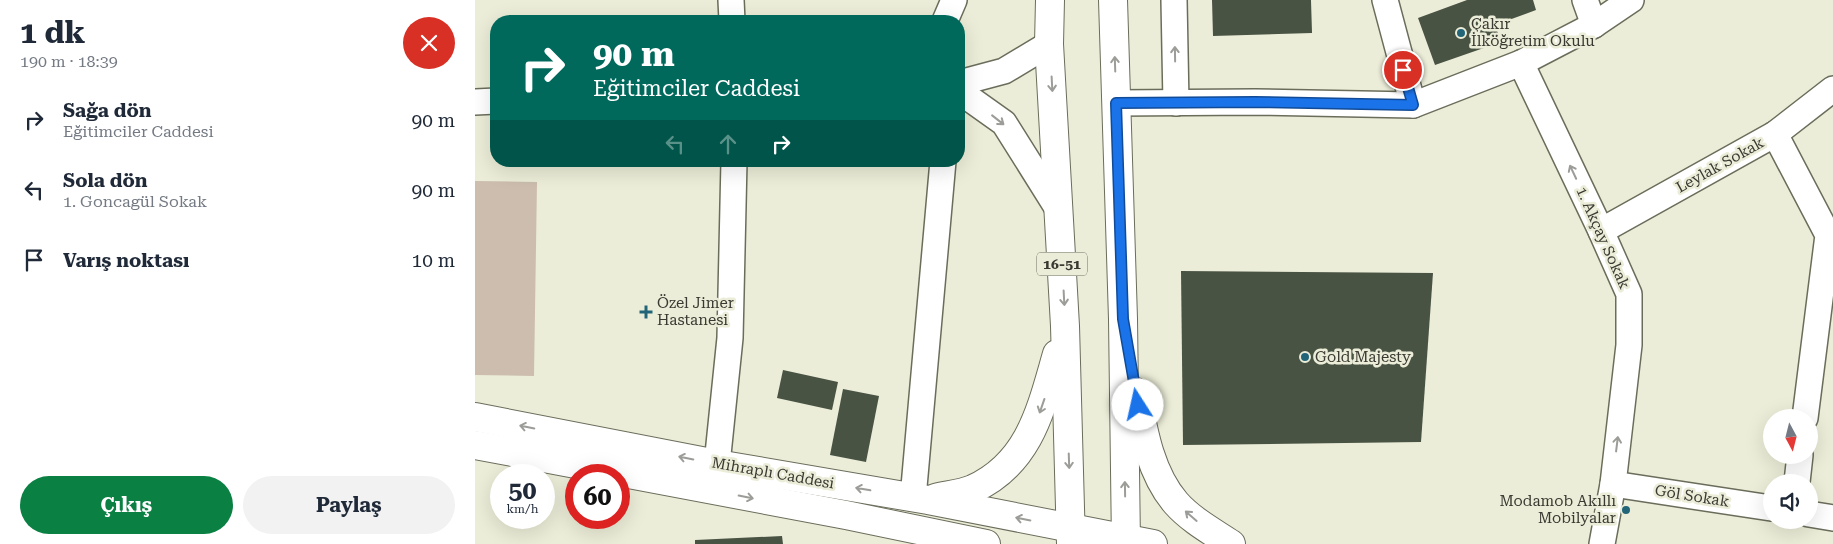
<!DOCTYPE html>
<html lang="tr">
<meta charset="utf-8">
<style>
:root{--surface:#fff;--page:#f2f2f3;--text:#1f2937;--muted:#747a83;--accent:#0b8043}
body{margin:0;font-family:"Roboto Serif",serif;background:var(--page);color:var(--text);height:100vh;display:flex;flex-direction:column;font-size:19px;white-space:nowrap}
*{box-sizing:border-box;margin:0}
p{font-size:16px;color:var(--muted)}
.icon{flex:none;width:28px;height:28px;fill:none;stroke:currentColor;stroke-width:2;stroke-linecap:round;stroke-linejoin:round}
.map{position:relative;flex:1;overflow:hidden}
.sheet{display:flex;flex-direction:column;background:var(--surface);width:475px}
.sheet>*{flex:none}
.top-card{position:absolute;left:15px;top:15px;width:475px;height:152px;border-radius:20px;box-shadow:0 5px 20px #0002;background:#00695c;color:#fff;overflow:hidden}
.needle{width:32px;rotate:173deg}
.fabs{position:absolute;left:1288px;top:409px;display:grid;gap:10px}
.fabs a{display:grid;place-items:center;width:55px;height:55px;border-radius:50%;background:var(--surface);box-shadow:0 5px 20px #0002;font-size:25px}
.speed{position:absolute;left:15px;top:464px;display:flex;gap:10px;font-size:25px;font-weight:700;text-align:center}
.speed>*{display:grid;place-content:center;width:65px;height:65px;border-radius:50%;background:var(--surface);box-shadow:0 5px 20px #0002;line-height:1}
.speed small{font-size:12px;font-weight:400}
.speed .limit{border:8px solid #d22;background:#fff;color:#111}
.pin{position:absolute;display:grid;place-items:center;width:42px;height:42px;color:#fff;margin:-21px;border:2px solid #fff;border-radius:50%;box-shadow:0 1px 5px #0007}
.me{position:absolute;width:55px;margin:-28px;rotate:350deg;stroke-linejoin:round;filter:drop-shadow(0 0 4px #0008)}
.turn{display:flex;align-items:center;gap:18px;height:105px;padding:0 20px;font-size:22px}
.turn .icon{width:65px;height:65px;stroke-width:2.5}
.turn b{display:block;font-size:35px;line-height:42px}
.lanes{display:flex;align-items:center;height:48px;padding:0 20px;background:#0003;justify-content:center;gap:25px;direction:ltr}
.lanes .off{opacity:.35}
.round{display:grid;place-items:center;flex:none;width:52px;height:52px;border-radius:26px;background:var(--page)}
.head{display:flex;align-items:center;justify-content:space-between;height:85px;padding:0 20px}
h1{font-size:30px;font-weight:700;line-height:38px}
.primary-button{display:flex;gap:10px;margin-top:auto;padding:10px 20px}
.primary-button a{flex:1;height:58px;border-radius:30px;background:var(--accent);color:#fff;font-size:20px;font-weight:700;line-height:58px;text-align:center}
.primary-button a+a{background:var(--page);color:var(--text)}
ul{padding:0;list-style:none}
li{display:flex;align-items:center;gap:15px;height:70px;padding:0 20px}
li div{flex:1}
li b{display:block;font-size:19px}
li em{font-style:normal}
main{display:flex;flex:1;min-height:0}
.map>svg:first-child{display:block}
</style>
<main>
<section class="sheet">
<div class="head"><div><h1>1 dk</h1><p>190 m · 18:39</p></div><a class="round" style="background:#d93025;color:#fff"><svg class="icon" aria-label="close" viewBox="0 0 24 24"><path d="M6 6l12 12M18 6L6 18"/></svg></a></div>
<ul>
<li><svg class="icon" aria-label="right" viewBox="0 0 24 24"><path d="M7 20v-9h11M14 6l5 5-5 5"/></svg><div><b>Sağa dön</b><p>Eğitimciler Caddesi</p></div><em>90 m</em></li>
<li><svg class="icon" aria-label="left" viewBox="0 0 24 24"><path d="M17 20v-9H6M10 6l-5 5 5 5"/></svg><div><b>Sola dön</b><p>1. Goncagül Sokak</p></div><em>90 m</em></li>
<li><svg class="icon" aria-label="arrive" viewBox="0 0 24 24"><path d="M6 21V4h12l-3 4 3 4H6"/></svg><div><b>Varış noktası</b></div><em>10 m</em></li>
</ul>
<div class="primary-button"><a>Çıkış</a><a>Paylaş</a></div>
</section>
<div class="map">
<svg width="1358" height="544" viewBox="0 0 1358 544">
<rect width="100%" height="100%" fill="#ebedd8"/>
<polygon fill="#ccbdae" points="0,181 62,182 59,376 0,375"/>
<g fill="#495344">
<polygon points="737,0 836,0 837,33 738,36"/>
<polygon points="992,0 1058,0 1061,10 1020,25 1026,42 960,65 943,18"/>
<polygon points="706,271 958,273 946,442 708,445"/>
<polygon points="308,370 363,382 357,410 302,398"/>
<polygon points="368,389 404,396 391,462 355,455"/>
<polygon points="307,536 308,544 220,544 220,540"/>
</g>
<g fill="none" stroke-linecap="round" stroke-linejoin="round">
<g stroke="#6b6d5b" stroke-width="28">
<g id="minor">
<polyline points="256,0 257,21"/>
<polyline points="699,0 701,103"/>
<polyline points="910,0 938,105"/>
<polyline points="1110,0 1119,25"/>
<polyline points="470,21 479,0"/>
<polyline points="1046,63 1126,231 1154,294 1154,345 1138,484 1127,544"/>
<polyline points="484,83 529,71 574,44"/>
<polyline points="484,91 529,123 583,209"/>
<polyline points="0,102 21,101"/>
<polyline points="641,103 780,102 938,105 1046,63 1119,25 1156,0"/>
<polyline points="1300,134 1353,235 1330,418"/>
<polyline points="1126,231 1300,134 1358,89"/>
<polyline points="242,464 255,338 259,161"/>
<polyline points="1322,482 1325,455"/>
<polyline points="1138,484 1296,508"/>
<polyline points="438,498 468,161"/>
<polyline points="1334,514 1358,518"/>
</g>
</g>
<g stroke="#6b6d5b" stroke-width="30">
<g id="major">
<polyline points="575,0 574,44 590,326 596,544"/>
<polyline points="638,0 648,319 651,544"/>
<path d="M661,392C668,430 675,473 701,503C716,520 738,532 756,544"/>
<polyline points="0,417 242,464 453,500 678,544"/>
<polyline points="0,445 371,515 511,544"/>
<path d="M460,498C472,495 486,494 498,489C555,463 566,409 582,354"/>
</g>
</g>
<use href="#minor" stroke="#fff" stroke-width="25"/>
<use href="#major" stroke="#fff" stroke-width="28"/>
</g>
<defs><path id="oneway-shaft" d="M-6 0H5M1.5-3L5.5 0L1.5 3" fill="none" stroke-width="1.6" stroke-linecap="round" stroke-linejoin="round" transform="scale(1.25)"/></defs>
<g stroke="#9c9c98">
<use href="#oneway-shaft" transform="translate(700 54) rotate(-91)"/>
<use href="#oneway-shaft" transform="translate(640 64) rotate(-92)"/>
<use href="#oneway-shaft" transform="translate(577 84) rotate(87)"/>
<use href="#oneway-shaft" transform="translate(523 120) rotate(38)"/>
<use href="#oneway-shaft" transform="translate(1098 172) rotate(-115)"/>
<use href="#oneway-shaft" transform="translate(589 298) rotate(87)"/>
<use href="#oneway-shaft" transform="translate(567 406) rotate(109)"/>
<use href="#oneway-shaft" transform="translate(52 427) rotate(-169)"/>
<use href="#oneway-shaft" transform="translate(1142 444) rotate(-83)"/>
<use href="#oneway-shaft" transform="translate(211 458) rotate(-169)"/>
<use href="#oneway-shaft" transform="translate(594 461) rotate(88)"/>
<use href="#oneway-shaft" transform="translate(388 489) rotate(-170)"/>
<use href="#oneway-shaft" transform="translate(650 489) rotate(-91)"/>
<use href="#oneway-shaft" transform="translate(271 497) rotate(11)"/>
<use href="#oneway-shaft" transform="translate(716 516) rotate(-139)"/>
<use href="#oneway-shaft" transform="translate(548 519) rotate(-169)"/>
</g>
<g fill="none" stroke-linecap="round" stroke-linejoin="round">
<g stroke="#114b97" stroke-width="12">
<polyline id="route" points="663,405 648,319 641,103 780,102 938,105 928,70"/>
</g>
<use href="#route" stroke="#1a73e8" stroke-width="9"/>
</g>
<g fill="#236578" stroke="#ebedd8" stroke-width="2">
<circle cx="986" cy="33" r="5"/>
<path d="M168.5 304.5h5v5h5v5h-5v5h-5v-5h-5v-5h5z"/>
<circle cx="830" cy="357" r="5"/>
<circle cx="1151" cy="510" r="5"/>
</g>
<g text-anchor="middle" stroke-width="5" stroke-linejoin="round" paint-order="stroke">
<rect fill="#ebedd8" stroke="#6f7064" stroke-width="1" x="562" y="252.5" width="50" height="23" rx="4"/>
<g font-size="14" font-weight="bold" fill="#3a3a32">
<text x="587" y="269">16-51</text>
</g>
<g font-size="15" fill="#3a3a32" stroke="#ebedd8" text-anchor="start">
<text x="996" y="29">Çakır<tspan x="996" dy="17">İlköğretim Okulu</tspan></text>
<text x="182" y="308">Özel Jimer<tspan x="182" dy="17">Hastanesi</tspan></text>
<text x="840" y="362">Gold Majesty</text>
<text x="1141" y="506" text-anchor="end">Modamob Akıllı<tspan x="1141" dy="17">Mobilyalar</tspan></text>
</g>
<g font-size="15" fill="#3a3a32" stroke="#ebedd8">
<text transform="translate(1245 165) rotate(-29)" y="5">Leylak Sokak</text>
<text transform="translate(1128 238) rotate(66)" y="5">1. Akçay Sokak</text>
<text transform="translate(298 473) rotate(10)" y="5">Mihraplı Caddesi</text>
<text transform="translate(1217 496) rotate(9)" y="5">Göl Sokak</text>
</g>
</g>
</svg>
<div class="fabs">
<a><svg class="needle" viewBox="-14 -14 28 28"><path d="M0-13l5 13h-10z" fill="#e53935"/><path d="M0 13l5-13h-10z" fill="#747a83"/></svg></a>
<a><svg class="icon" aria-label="sound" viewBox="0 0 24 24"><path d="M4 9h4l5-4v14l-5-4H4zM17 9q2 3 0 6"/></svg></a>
</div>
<div class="speed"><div>50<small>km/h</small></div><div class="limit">60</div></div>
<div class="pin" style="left:928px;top:70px;background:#d93025"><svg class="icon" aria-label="arrive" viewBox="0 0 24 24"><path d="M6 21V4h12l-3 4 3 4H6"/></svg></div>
<svg class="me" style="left:663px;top:405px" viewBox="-20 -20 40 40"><circle r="19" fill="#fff"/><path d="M0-13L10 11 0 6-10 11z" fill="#1a73e8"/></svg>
<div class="top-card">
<div class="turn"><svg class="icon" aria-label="right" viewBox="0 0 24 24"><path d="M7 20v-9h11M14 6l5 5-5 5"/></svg><div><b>90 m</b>Eğitimciler Caddesi</div></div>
<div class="lanes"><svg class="icon off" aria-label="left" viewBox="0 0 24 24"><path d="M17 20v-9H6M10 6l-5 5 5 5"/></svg><svg class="icon off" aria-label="ahead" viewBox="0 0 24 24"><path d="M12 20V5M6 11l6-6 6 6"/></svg><svg class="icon" aria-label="right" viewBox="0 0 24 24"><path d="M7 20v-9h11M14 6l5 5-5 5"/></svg></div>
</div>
</div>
</main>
